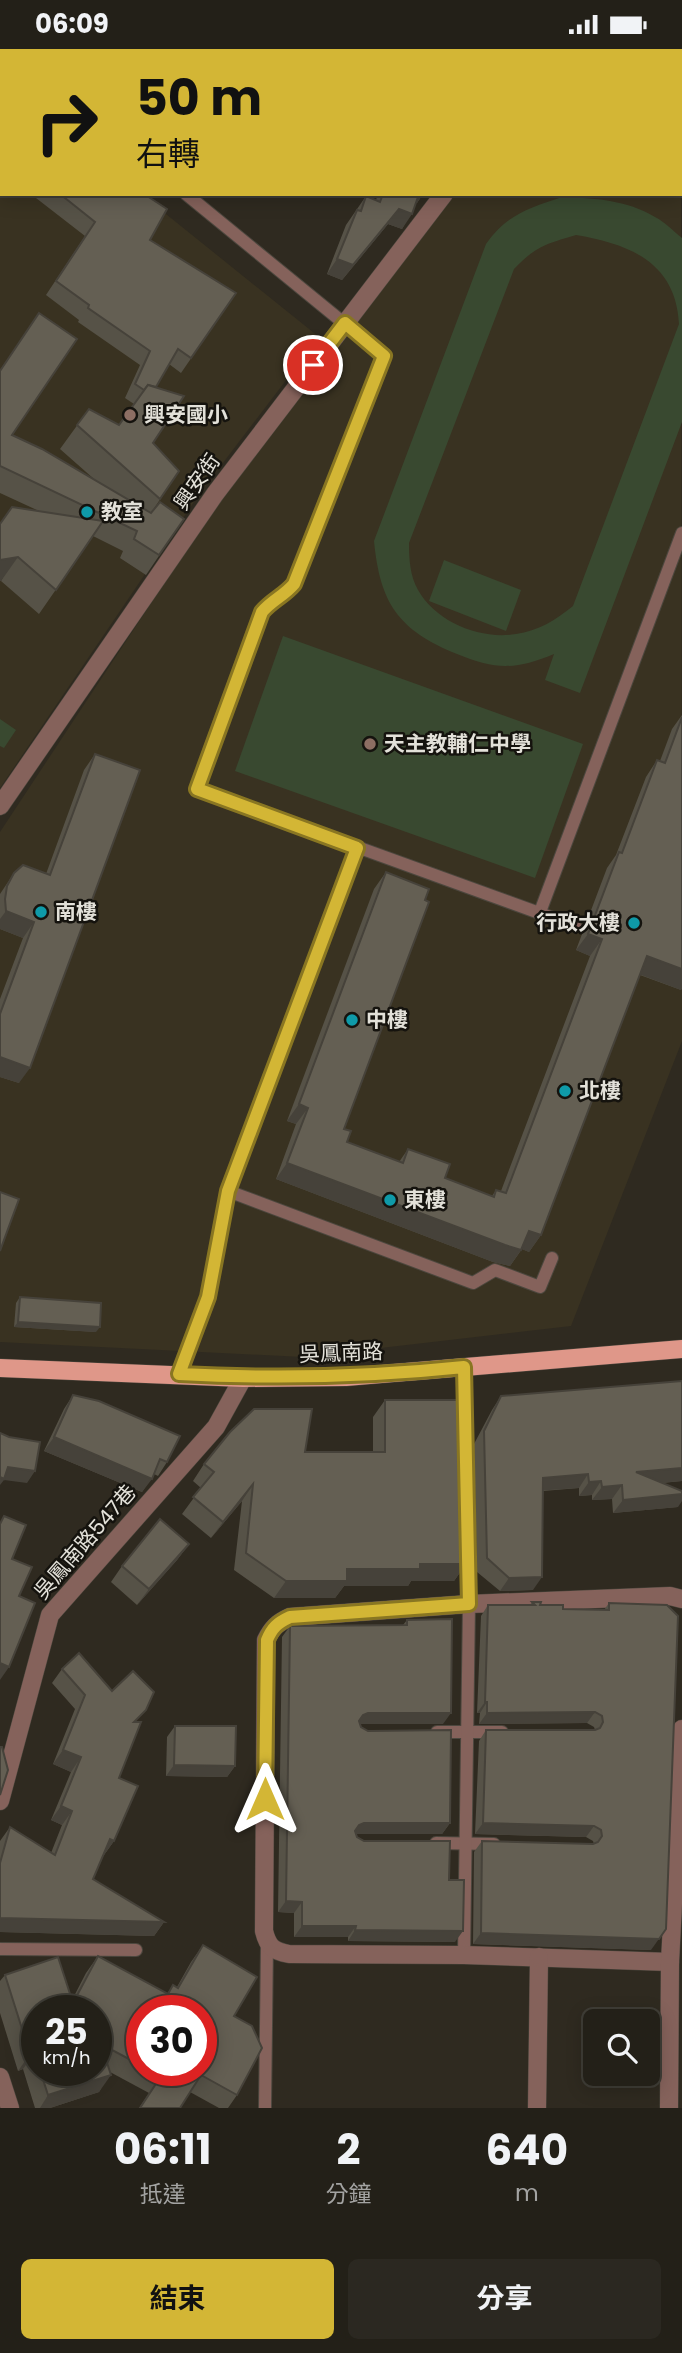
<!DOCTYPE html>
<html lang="zh-TW">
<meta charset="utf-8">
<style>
:root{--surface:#232018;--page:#2b2821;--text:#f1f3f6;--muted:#a3a3a2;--line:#403e37;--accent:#d3b635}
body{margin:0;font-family:Poppins,"Noto Sans TC",sans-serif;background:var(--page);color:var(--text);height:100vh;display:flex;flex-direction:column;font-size:26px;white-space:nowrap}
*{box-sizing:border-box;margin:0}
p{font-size:23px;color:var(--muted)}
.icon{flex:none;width:38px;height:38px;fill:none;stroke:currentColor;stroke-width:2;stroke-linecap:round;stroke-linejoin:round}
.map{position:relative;height:2059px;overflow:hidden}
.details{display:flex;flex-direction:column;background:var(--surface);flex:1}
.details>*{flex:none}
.banner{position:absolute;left:0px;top:0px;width:682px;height:147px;box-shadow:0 4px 18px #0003,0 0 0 2px var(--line);background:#d3b635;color:#111;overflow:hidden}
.tools{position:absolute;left:583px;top:1960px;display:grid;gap:14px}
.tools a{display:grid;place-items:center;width:77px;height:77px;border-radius:10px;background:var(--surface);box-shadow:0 4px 18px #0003,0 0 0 2px var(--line);font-size:35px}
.speed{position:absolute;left:21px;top:1946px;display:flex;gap:14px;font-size:35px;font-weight:700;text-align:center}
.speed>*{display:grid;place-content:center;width:91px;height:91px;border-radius:50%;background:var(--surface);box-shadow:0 4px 18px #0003,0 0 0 2px var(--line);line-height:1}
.speed small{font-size:18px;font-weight:400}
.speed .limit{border:10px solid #d22;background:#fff;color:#111}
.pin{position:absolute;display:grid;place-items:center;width:60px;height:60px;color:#fff;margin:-30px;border:4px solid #fff;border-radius:50%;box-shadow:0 2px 7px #0007}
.me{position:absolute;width:77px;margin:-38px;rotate:0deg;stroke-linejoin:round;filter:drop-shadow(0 0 5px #0008)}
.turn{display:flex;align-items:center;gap:24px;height:147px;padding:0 21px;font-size:32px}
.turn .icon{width:91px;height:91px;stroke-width:2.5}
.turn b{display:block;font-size:49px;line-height:60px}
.eta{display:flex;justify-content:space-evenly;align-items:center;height:119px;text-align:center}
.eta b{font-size:42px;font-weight:700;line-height:49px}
.action{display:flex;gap:14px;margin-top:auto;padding:14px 21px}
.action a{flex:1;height:80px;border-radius:10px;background:var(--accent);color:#111;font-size:28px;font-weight:700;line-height:80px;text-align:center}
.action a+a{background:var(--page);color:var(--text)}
.status{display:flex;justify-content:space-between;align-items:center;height:49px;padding:0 35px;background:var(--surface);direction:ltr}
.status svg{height:19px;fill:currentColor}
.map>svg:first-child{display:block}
</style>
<div class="status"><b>06:09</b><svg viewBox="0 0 49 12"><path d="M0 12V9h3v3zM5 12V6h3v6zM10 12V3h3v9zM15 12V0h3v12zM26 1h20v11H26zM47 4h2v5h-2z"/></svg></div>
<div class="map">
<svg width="682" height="2059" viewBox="0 0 682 2059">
<rect width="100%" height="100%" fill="#2f2a20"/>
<g fill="#393221">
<polygon points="681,107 682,992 571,1277 303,1308 0,1293 0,783 210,465 359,267 455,145 681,145"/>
<polygon points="2,115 2,145 141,145 319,288 200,444 0,739 0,118"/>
</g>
<g fill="#394930" fill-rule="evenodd">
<path d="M562,148C594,149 627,151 655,168C665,173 673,182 682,189V373L580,644L545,631L554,605C515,621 496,621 457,605C398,581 380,554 374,492L486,195C506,166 529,159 562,148ZM576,186C629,195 676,213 679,275L573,557C556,571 538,582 516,585C480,591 436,573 418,541C410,527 409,510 409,494L514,220C536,197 546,195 576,186Z"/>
<polygon points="444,511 521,541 506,582 429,552"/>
<polygon points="283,587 583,695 535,829 235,722"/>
<polygon points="0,670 16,681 4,699 0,697"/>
</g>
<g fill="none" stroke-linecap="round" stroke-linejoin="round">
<g stroke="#4c473e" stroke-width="14">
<g id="lane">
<polyline points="654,0 659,2"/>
<polyline points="251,2 252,0"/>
<polyline points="681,9 682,9"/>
<path d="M186,145L384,307L294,535C284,547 272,551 263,563L197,740L575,877"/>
<polyline points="540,863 682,484"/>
<polyline points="228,1142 473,1234 495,1221 540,1238 552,1209"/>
<polyline points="464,1318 467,1434"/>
<polyline points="179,1325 208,1248 228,1142 357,799"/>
<polyline points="437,1683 502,1683"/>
<polyline points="436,1794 494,1795"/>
<polyline points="0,1900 136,1901"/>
<polyline points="464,1906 469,1555 467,1480"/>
<polyline points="265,2059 267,1895"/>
</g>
</g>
<g stroke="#4c473e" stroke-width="19">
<g id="street">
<polyline points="46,2 47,0"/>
<polyline points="530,2 531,0"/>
<polyline points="0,80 2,77"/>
<polyline points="0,757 215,445 444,145"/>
<polyline points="0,1752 50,1566 216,1378 243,1329"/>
<path d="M670,1913L464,1906L289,1905C273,1902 268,1898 264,1882L266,1591C272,1579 277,1574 290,1568L469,1555L670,1547L682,1550"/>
<polyline points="0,2028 10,2059"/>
<polyline points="537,2059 539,1908"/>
<polyline points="669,2059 670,1913 682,1680"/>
</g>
</g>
<g stroke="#4c473e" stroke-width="19">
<polyline id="primary" points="0,1319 243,1329 346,1328 682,1300"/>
</g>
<use href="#lane" stroke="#85625b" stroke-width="12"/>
<use href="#street" stroke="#85625b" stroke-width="18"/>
<use href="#primary" stroke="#df9789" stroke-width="18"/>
</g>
<g fill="#565247" fill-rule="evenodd">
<polygon points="39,145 144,145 150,191 236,244 181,324 169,315 156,338 153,394 179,422 151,464 184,470 146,526 120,509 123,502 93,487 39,565 1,532 39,462 0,444 0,321 12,386 94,430 60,400 89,360 119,376 134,355 125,349 140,316 78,273 79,271 46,246 85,187 36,149"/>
<polygon points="378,145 423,145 417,154 416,154 402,180 388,175 342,231 327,225 346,176 366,147 376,151"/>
<polygon points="682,666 682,939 681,941 640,926 541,1186 529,1203 522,1200 510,1217 493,1213 276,1130 296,1075 287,1072 374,840 386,823 344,1080 347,1093 399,1113 408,1100 445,1129 492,1147 496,1141 501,1142 590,907 576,901 607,819 616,806 646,728 657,711 660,712 672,680"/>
<polygon points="95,705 19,1034 0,1028 0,950 23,889 0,880 0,845 14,824 46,825 84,721"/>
<polygon points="20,1248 96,1283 14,1278 16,1254"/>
<polygon points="682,1332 682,1432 662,1434 678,1458 613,1464 612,1450 592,1451 592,1446 579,1447 579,1439 543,1442 533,1541 500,1542 477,1523 474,1395 492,1361 501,1347"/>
<polygon points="73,1346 167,1413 158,1427 154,1425 142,1443 44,1402 64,1360"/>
<polygon points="385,1351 464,1419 469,1412 471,1491 466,1498 466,1515 454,1532 411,1532 408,1537 344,1537 335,1549 274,1549 234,1521 242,1452 211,1489 182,1465 201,1439 193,1432 204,1415 305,1403 373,1403 373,1368"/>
<polygon points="189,1495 177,1511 137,1556 111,1533 122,1517"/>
<polygon points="532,1553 563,1560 604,1561 609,1554 651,1901 473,1895 474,1803 482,1792 594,1795 593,1792 586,1788 475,1785 479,1692 486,1681 595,1681 594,1678 587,1674 479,1675 480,1664 477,1664 481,1567 488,1556 530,1556"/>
<polygon points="407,1571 443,1675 360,1675 361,1678 450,1774 442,1785 356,1785 357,1788 449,1831 455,1893 348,1892 348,1888 294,1888 294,1864 278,1863 282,1588 290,1577 403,1576"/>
<polygon points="62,1620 138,1673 119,1729 114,1792 104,1806 103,1806 93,1830 164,1873 154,1887 0,1883 0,1792 10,1778 51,1804 62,1776 51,1771 71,1723 53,1715 75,1660 52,1634"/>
<polygon points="175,1677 235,1717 227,1728 166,1727 167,1688"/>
<path d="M203,1896L234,1967L237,2046L228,2059H219L190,2043L180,2059H139L149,2044L110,2023L99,2043L50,2059H35L23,2020L18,2022L0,1964V1932L5,1926L72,1951L86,1924L98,1907L167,1945L173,1936L177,1938L191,1913ZM37,1962L96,2021H37ZM142,1962L201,2021H142Z"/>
</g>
<g fill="#46423a">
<polygon points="416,145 423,145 417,154 411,153"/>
<polygon points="399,160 412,165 402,180 388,175 342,231 327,225 337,210"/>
<polygon points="18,508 1,532 0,532 0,511"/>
<polygon points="6,862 34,873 23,889 0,880 0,870"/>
<polygon points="588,885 602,890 590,907 576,901"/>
<polygon points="647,907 682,920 682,939 681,941 636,924"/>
<polygon points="0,1008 30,1019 19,1034 0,1028"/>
<polygon points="299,1055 308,1059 296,1075 287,1072"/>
<polygon points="287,1114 521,1201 510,1217 493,1213 276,1130"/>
<polygon points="529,1182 541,1186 529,1203 517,1198"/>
<polygon points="18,1273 100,1278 96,1283 14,1278"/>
<polygon points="54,1388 152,1430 142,1443 44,1402"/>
<polygon points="8,1418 35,1422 27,1434 4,1431 0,1436 0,1428"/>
<polygon points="682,1419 682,1432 626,1437 636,1423"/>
<polygon points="588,1425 579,1439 534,1442 543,1429"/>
<polygon points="601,1432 592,1446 579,1447 589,1433"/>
<polygon points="253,1435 242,1452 211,1489 223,1473"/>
<polygon points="622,1436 612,1450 592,1451 602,1438"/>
<polygon points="682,1445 682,1452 678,1458 613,1464 623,1451"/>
<polygon points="189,1495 177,1511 137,1556 149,1540"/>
<polygon points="420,1515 466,1515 454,1532 411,1532 408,1537 344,1537 335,1549 274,1549 286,1532 347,1520"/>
<polygon points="542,1528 533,1541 500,1542 509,1529"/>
<polygon points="0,1614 9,1618 0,1631"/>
<polygon points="485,1653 487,1653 480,1664 477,1664"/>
<polygon points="595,1663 587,1674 479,1675 487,1664"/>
<polygon points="368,1664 451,1664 443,1675 360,1675 355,1677 363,1666"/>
<polygon points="63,1701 81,1708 71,1723 53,1715"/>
<polygon points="174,1716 235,1717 227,1728 166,1727"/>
<polygon points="61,1757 72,1762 62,1776 51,1771"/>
<polygon points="364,1774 450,1774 442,1785 356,1785 351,1787 359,1776"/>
<polygon points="483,1774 594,1777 586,1788 475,1785"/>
<polygon points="110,1790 114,1792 104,1806 100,1805"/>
<polygon points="286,1852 302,1853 294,1864 278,1863"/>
<polygon points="0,1869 164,1873 154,1887 0,1883"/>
<polygon points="302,1877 356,1877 348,1888 294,1888"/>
<polygon points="666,1880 651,1901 473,1895 481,1884"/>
<polygon points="355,1881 463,1882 455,1893 348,1892"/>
<polygon points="35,2003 23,2020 18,2022 30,2005"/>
<polygon points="111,2026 99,2043 50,2059 40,2059 48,2046"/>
</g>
<g fill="#645f53" stroke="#46423a" stroke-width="2">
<polygon points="60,0 220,0 219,2 59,2"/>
<polygon points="272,0 305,0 304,2 271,2"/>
<polygon points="456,0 507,0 506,2 455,2"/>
<polygon points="552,0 567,0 571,2 551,2"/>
<polygon points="60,145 144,145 167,160 150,191 236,244 191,309 178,300 156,338 148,336 144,341 135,335 150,302 88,259 89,256 56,232 95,173"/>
<polygon points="383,145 419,145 412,165 399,160 353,216 337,210 357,161 361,162 366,147 380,153"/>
<polygon points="39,264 77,290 12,386 42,400 151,464 160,453 184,470 159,506 134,490 137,482 0,417 0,322"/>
<polygon points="148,336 184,347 153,394 179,422 160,450 77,376 89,360 119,376"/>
<polygon points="12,458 103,472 56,541 18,508 0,511 0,475"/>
<polygon points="682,668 682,920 647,907 541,1186 529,1182 521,1201 505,1196 287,1114 308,1059 299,1055 386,823 429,840 425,851 429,853 344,1080 351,1082 347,1093 403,1114 408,1100 450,1115 445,1129 494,1148 496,1141 506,1144 602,890 588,885 619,803 622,804 657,711 665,714"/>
<polygon points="95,705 140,721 30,1019 0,1008 0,965 34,873 6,862 5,850 7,837 14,824 23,816 50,826"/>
<polygon points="0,1143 19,1150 0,1202"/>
<polygon points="20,1248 101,1254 100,1278 18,1273"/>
<polygon points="682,1332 682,1419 636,1423 682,1442 682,1445 623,1451 622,1436 602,1438 601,1432 589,1433 588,1425 543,1429 542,1528 509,1529 487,1509 484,1382 501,1347"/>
<polygon points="73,1346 99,1352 180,1387 167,1413 160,1410 152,1430 54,1388"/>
<polygon points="385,1351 464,1351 464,1422 469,1412 471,1491 466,1486 466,1515 420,1515 420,1520 347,1520 347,1532 286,1532 246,1504 253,1435 223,1473 193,1448 214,1423 204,1415 230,1383 254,1360 312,1360 305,1403 385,1403"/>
<polygon points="0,1384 9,1388 40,1393 35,1422 8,1418 4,1430 0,1428"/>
<polygon points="4,1467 26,1476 12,1510 32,1518 19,1547 35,1554 9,1618 0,1614 0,1475"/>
<polygon points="160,1470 189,1495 149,1540 122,1517"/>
<polygon points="532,1553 541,1553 540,1556 563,1556 563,1560 609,1561 609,1554 667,1556 678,1567 666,1880 659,1890 481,1884 482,1792 593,1795 598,1793 602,1787 601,1781 594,1777 483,1774 486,1681 595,1681 600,1679 603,1673 602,1667 595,1663 487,1664 487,1653 485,1653 488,1556 535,1556"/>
<polygon points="452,1570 451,1664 368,1664 363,1666 359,1672 361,1678 368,1682 451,1681 450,1774 364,1774 359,1776 355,1782 357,1788 364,1792 450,1792 449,1831 464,1831 463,1882 355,1881 356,1877 302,1877 302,1853 286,1852 290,1577 407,1576 407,1571"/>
<polygon points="79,1604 112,1642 133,1622 154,1643 146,1661 134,1673 141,1673 119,1729 138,1737 114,1792 110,1790 93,1830 164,1873 0,1869 0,1814 10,1778 55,1806 72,1762 61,1757 81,1708 63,1701 85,1646 62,1620"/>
<polygon points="175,1677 236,1677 235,1717 174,1716"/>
<polygon points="0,1698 2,1698 8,1721 0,1746"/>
<polygon points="203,1896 257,1928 234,1967 252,1977 262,1999 237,2046 201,2026 180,2059 140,2059 161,2027 150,2021 201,2021 201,1962 142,1962 142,2017 101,1995 111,2026 48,2046 40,2021 96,2021 96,1962 37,1962 37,2010 35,2003 30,2005 5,1926 58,1908 73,1954 98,1907 168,1945 173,1936 178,1939"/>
</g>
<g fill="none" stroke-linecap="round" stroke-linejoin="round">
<g stroke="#897622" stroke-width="18">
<path id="route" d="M265,1750L267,1591C272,1579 277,1574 290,1568L469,1555L464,1318C369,1328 275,1330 179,1325L208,1248L228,1142L357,799L197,740L262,563C272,551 284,547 294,535L384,307L345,274L313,316"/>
</g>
<use href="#route" stroke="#d3b635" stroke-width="12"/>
</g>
<g fill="#8d6e63" stroke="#15130e" stroke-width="2.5">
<circle cx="130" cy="366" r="7"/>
<circle cx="370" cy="695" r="7"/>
</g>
<g fill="#0f9aa8" stroke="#15130e" stroke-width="2.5">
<circle cx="87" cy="463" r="7"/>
<circle cx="41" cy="863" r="7"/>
<circle cx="634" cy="874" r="7"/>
<circle cx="352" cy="971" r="7"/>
<circle cx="565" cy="1042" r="7"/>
<circle cx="390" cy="1151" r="7"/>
</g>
<g text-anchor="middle" stroke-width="5" stroke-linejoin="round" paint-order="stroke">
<g font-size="21" font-weight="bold" fill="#e3e1d9" stroke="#15130e" text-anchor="start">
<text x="144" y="373">興安國小</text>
<text x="101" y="470">教室</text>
<text x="384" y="702">天主教輔仁中學</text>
<text x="55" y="870">南樓</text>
<text x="620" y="881" text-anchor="end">行政大樓</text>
<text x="366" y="978">中樓</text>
<text x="579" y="1049">北樓</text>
<text x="404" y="1158">東樓</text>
</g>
<g font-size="21" fill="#e3e1d9" stroke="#15130e">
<text transform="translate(197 433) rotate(-55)" y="7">興安街</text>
<text transform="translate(341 1304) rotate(-2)" y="7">吳鳳南路</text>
<text transform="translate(85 1493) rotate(-49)" y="7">吳鳳南路547巷</text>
</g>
</g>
</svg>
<div class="tools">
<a><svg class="icon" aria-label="search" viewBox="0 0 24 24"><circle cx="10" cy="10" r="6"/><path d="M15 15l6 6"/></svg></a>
</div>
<div class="speed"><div>25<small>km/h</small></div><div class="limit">30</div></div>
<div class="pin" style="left:313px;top:316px;background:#d93025"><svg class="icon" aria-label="arrive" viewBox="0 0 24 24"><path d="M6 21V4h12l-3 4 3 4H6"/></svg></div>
<svg class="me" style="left:265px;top:1750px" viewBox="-20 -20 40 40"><path d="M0-17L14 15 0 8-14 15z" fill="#d3b635" stroke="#fff" stroke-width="4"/></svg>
<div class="banner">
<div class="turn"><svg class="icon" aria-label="right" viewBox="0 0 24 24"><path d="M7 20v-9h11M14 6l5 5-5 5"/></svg><div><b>50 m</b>右轉</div></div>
</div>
</div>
<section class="details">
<div class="eta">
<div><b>06:11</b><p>抵達</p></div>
<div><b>2</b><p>分鐘</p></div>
<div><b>640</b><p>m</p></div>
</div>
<div class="action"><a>結束</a><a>分享</a></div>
</section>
